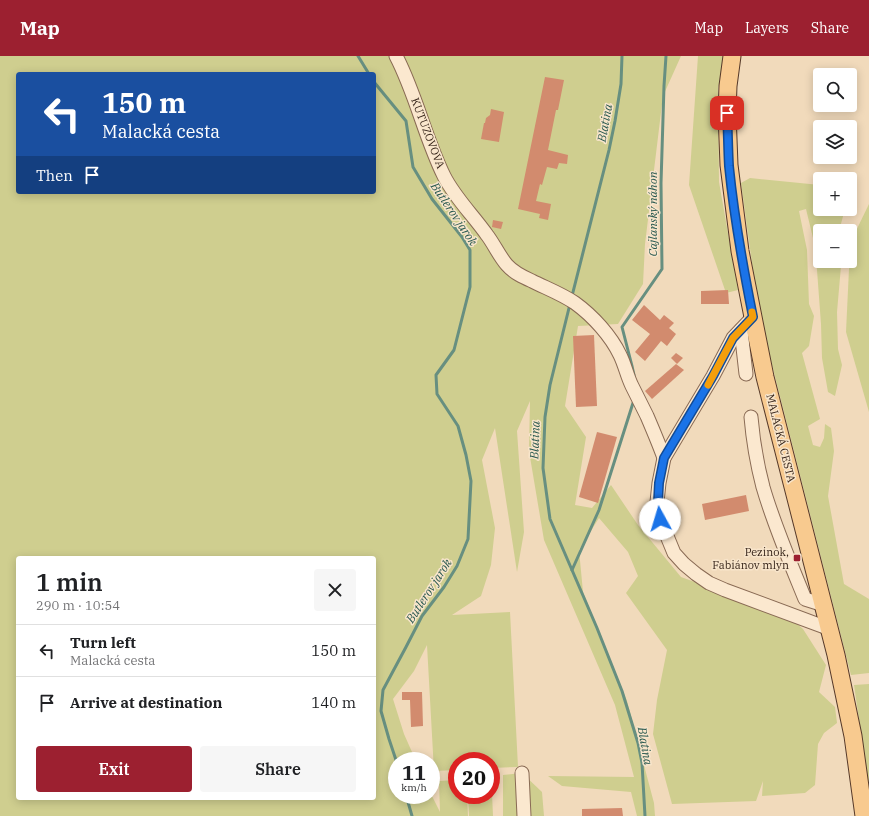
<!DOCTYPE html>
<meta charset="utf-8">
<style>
:root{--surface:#fff;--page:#f6f6f6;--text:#202124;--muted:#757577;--line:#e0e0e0;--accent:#9c2030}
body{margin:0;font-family:"IBM Plex Serif",serif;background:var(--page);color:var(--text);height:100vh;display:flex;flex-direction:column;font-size:15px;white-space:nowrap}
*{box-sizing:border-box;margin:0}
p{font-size:13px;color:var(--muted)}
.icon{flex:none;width:22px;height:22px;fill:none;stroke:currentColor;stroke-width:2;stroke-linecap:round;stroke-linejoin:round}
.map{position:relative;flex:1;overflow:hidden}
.sheet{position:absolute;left:16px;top:500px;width:360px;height:244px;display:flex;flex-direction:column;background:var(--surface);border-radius:4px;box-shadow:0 2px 10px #0003}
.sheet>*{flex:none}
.guide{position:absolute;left:16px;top:16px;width:360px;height:122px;border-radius:4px;box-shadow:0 2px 10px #0003;background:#1a4fa0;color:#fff;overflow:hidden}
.buttons{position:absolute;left:813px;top:12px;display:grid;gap:8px}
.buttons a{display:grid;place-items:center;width:44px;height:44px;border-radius:4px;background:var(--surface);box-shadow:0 2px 10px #0003;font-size:20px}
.speed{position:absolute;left:388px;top:696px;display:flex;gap:8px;font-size:20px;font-weight:700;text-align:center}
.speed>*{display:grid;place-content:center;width:52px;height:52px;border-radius:50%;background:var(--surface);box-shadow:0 2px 10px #0003;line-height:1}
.speed small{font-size:10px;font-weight:400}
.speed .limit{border:6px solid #d22;background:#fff;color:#111}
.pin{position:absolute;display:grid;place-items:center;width:34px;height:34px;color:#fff;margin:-17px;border-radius:8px;box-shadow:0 2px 6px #0006}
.me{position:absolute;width:44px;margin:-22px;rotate:354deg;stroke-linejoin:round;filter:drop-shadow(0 0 3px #0008)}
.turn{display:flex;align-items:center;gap:14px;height:84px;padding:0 20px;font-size:18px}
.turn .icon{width:52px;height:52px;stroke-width:2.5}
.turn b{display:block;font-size:28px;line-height:34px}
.then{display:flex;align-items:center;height:38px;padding:0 20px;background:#0003;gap:8px;font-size:15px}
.round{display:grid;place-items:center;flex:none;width:42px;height:42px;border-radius:4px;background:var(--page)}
.overview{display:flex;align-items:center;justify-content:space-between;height:68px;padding:0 20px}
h1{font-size:24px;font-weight:600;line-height:30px}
.cta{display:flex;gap:8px;margin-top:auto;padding:8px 20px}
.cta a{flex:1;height:46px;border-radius:4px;background:var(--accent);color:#fff;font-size:16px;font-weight:600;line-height:46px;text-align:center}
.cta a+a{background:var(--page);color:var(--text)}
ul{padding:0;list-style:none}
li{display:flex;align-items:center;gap:12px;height:52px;padding:0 20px;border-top:1px solid var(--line)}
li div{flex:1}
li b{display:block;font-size:15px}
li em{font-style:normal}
header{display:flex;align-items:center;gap:24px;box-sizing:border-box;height:56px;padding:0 20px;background:var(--accent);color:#fff}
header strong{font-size:19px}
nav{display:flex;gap:22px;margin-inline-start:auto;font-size:14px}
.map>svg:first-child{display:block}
</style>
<header>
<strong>Map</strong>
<nav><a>Map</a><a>Layers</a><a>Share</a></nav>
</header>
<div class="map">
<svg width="869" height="760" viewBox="0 0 869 760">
<rect width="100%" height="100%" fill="#f1dabb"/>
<g fill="#cfce8f" fill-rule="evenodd">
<path d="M0,0H681L663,40L645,188L643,228L618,268L578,270L565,350L586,381L575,449L592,452L611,429L638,469L681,521L788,560L803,573L826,609L819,636L835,651L837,667L824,677L818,688L815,729L805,737L762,740L763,725L756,745L672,748L653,678L657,644L667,594L626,537L638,520L628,496L599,462L579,494L583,536L627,645L654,747L655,760H637L631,736L562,730L548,720L634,721L615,649L544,484L529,395L530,345L517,375L524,476L517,516L495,372L482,404L495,472L491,509L481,540L452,559L510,556L518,711L491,712V705H457V714L434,715L427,589L414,615L393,643L404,678L416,705H397V739H431V738L440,756L439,725L457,724V739H467L468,760H0ZM18,18H374V136H18ZM18,502H374V742H18Z"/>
<polygon points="698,0 724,0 718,33 719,126 738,234 726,237 689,129"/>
<polygon points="750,122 820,129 820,153 845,153 839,175 820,175 820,205 840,205 841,210 837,256 838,293 842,309 835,340 828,336 822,302 821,268 817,214 813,182 806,153 799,155 807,194 809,248 814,260 809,290 802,297 820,363 808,370 813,389 820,391 824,382 825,368 831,372 834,395 828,440 844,528 869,543 869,617 851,619 759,258 741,127"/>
<polygon points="869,148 869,356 846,276 849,213 853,181"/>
<polygon points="869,628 869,733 854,629"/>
<polygon points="491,715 493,760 469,760 468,739 491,739"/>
<polygon points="522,717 542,736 544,760 503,760 503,719"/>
</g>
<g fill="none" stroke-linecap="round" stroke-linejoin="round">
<g stroke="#678f80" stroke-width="3">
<polyline points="358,0 369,18"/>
<polyline points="374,26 406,65 413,111 432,143 462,181 470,194 470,231 454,294 436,319 437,338 458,370 466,399 471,425 468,483 457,510 444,531 422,560 406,591 383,634 381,655 389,683 397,707"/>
<polyline points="572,240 609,94 615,65 621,28 622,0"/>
<polyline points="570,248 550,329 545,361 543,412 550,463 597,572 622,635 638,687 642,707 645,760"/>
<polyline points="634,319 632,310 622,271 662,213 661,127 664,30 666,0"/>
<polyline points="572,514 599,454 633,347"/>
<polyline points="406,739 412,760"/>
</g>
</g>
<g fill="#d28b6e">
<polygon points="545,21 564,24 558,54 556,54 548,94 568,99 567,108 559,107 557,113 547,111 542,129 540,128 536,145 551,148 548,164 539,162 540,158 518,153"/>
<polygon points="491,53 504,56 499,86 481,83 484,67 485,67 486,62 490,59"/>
<polygon points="493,164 503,166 501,173 492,171"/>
<polygon points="728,234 729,248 701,248 701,235"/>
<polygon points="644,249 660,264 664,259 674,267 669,272 676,278 667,290 661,285 645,305 635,296 650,278 632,264"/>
<polygon points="594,279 597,350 576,351 573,280"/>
<polygon points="676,297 683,302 677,308 671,302"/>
<polygon points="676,308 684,314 652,343 645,335"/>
<polygon points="597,376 617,381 598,447 579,441"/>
<polygon points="746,439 749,455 705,464 702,448"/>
<polygon points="402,636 422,636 423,670 411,671 410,644 402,644"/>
<polygon points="622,752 623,760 582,760 582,753"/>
</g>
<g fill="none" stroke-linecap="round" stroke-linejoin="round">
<g stroke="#896a54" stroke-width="15">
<g id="minor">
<path d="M396,0C416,38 425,82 444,120C455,142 473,159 487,179C494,188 499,200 507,209C514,217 523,221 532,225C546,232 562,238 575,247C593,260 611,280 620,299C625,309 627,320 632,330C637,340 642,350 647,360C653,374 659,388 664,402"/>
<polyline points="753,261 733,282 713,320 664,402 659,427 657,446 658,455 660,463 674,497 684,508 696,518 709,527 725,534 830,573"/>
<polyline points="741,274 746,318"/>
<path d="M751,361C753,385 757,408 763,431C774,469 790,506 805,543L824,549"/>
<polyline points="522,717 524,760"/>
</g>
</g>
<g stroke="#563929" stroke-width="19">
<polyline id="major" points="732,0 728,30 727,57 729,109 740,195 753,261 765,321 836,599 853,680 864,760"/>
</g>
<use href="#minor" stroke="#fbe8cf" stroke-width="13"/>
<use href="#major" stroke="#f8ca8f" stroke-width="17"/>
</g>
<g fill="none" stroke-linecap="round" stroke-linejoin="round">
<g stroke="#114b97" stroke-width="10">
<path id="route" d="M660,463L658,455V446L659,427L664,402L713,320L733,282L753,261C743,211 734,161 729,110C728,92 728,75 727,57"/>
</g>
<use href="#route" stroke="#1a73e8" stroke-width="7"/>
<polyline stroke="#f59e0b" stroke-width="7" points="708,329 733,282 753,261 752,256"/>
</g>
<rect fill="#9c2030" stroke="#f8e5cb" stroke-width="1.5" x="793" y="498" width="8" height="8" rx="2"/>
<g text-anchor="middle" stroke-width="3" stroke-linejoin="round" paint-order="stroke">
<g font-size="11" fill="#37251a" stroke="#f8e5cb">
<text transform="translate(428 77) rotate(69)" y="4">KUTUZOVOVA</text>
<text transform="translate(781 382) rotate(76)" y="4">MALACKÁ CESTA</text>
</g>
<g font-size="11" fill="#37251a" stroke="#f8e5cb" text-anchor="end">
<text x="789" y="500">Pezinok,<tspan x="789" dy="13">Fabiánov mlyn</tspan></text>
</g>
<g font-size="12" font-style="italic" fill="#28584f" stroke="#f8e5cb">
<text transform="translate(605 67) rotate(-80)" y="4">Blatina</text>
<text transform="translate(454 158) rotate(56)" y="4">Butlerov jarok</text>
<text transform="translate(653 158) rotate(-90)" y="4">Cajlanský náhon</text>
<text transform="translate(535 384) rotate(-88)" y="4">Blatina</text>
<text transform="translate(429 535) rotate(-57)" y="4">Butlerov jarok</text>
<text transform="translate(645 690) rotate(80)" y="4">Blatina</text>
</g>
</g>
</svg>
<div class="buttons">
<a><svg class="icon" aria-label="search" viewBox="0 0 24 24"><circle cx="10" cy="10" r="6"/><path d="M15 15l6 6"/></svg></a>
<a><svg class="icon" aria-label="layers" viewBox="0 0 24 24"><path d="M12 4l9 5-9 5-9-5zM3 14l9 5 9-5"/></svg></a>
<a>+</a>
<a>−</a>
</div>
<div class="speed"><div>11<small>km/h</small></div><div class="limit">20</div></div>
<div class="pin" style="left:727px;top:57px;background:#d93025"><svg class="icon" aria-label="arrive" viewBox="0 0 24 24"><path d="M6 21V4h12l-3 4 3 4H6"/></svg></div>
<svg class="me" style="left:660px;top:463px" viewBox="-20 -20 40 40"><circle r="19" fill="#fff"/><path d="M0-13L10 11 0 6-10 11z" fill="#1a73e8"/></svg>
<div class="guide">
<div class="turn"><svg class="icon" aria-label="left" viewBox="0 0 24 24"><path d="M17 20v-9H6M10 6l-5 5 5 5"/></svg><div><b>150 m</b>Malacká cesta</div></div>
<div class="then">Then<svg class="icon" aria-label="arrive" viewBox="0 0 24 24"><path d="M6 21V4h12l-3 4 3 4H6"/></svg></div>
</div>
<section class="sheet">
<div class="overview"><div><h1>1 min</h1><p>290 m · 10:54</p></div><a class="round"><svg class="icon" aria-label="close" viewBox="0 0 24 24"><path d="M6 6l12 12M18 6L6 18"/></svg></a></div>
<ul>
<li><svg class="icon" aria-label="left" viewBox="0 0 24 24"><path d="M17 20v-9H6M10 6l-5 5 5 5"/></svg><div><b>Turn left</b><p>Malacká cesta</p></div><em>150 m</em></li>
<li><svg class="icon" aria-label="arrive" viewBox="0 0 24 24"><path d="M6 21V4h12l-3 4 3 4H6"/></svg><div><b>Arrive at destination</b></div><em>140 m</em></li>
</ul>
<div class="cta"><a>Exit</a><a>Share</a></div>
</section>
</div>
